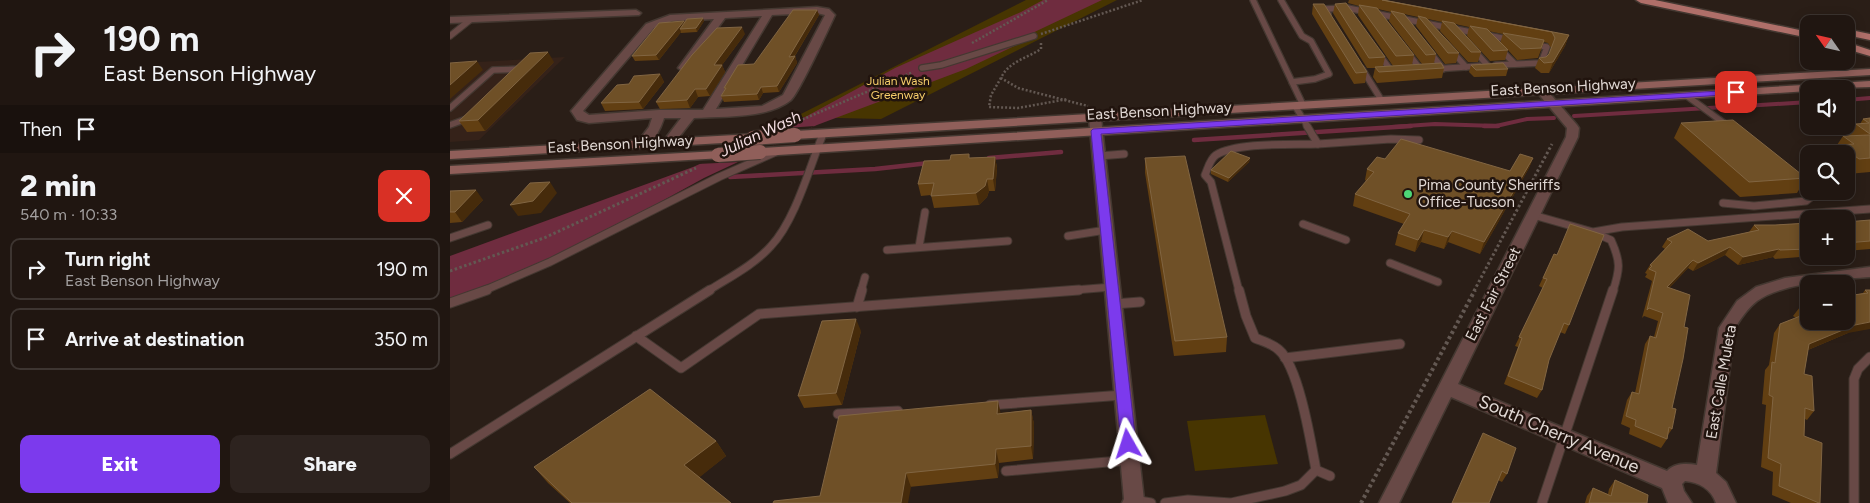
<!DOCTYPE html>
<meta charset="utf-8">
<style>
:root{--surface:#201611;--page:#2d231f;--text:#f1f3f6;--muted:#a29f9f;--line:#3d3531;--accent:#7c3aed}
body{margin:0;font-family:Figtree,sans-serif;background:var(--page);color:var(--text);height:100vh;display:flex;flex-direction:column;font-size:19px;white-space:nowrap}
*{box-sizing:border-box;margin:0}
p{font-size:16px;color:var(--muted)}
.icon{flex:none;width:28px;height:28px;fill:none;stroke:currentColor;stroke-width:2;stroke-linecap:round;stroke-linejoin:round}
.map{position:relative;flex:1;overflow:hidden}
.side{display:flex;flex-direction:column;background:var(--surface);width:450px}
.side>*{flex:none}
.guide{background:#201611;color:var(--text);overflow:hidden}
.needle{width:32px;rotate:304deg}
.buttons{position:absolute;left:1350px;top:15px;display:grid;gap:10px}
.buttons a{display:grid;place-items:center;width:55px;height:55px;border-radius:10px;background:var(--surface);box-shadow:0 2px 12px #0003,0 0 0 1px var(--line);font-size:25px}
.pin{position:absolute;display:grid;place-items:center;width:42px;height:42px;color:#fff;margin:-21px;border-radius:10px;box-shadow:0 2px 8px #0006}
.me{position:absolute;width:55px;margin:-28px;rotate:354deg;stroke-linejoin:round;filter:drop-shadow(0 0 4px #0008)}
.turn{display:flex;align-items:center;gap:18px;height:105px;padding:0 20px;font-size:22px}
.turn .icon{width:65px;height:65px;stroke-width:2.5}
.turn b{display:block;font-size:35px;line-height:42px}
.then{display:flex;align-items:center;height:48px;padding:0 20px;background:#0003;gap:10px;font-size:19px}
.round{display:grid;place-items:center;flex:none;width:52px;height:52px;border-radius:10px;background:var(--page)}
.summary{display:flex;align-items:center;justify-content:space-between;height:85px;padding:0 20px}
h1{font-size:30px;font-weight:800;line-height:38px}
.action{display:flex;gap:10px;margin-top:auto;padding:10px 20px}
.action a{flex:1;height:58px;border-radius:10px;background:var(--accent);color:#fff;font-size:20px;font-weight:800;line-height:58px;text-align:center}
.action a+a{background:var(--page);color:var(--text)}
ul{padding:0;list-style:none}
li{display:flex;align-items:center;gap:15px;height:62px;margin:0 10px 8px;padding:0 10px;border:2px solid var(--line);border-radius:10px}
li div{flex:1}
li b{display:block;font-size:19px}
li em{font-style:normal}
main{display:flex;flex:1;min-height:0}
.map>svg:first-child{display:block}
</style>
<main>
<section class="side">
<div class="guide">
<div class="turn"><svg class="icon" aria-label="right" viewBox="0 0 24 24"><path d="M7 20v-9h11M14 6l5 5-5 5"/></svg><div><b>190 m</b>East Benson Highway</div></div>
<div class="then">Then<svg class="icon" aria-label="arrive" viewBox="0 0 24 24"><path d="M6 21V4h12l-3 4 3 4H6"/></svg></div>
</div>
<div class="summary"><div><h1>2 min</h1><p>540 m · 10:33</p></div><a class="round" style="background:#d93025;color:#fff"><svg class="icon" aria-label="close" viewBox="0 0 24 24"><path d="M6 6l12 12M18 6L6 18"/></svg></a></div>
<ul>
<li><svg class="icon" aria-label="right" viewBox="0 0 24 24"><path d="M7 20v-9h11M14 6l5 5-5 5"/></svg><div><b>Turn right</b><p>East Benson Highway</p></div><em>190 m</em></li>
<li><svg class="icon" aria-label="arrive" viewBox="0 0 24 24"><path d="M6 21V4h12l-3 4 3 4H6"/></svg><div><b>Arrive at destination</b></div><em>350 m</em></li>
</ul>
<div class="action"><a>Exit</a><a>Share</a></div>
</section>
<div class="map">
<svg width="1420" height="503" viewBox="0 0 1420 503">
<rect width="100%" height="100%" fill="#2a1e17"/>
<polygon fill="#352219" points="115,57 29,140 0,142 0,86 28,62"/>
<g fill="#473501">
<polygon points="576,0 667,0 431,119 345,117"/>
<polygon points="815,415 828,464 745,471 737,421"/>
</g>
<polygon fill="#6f2c3f" points="593,0 652,0 576,36 577,40 516,69 367,125 254,178 132,245 65,275 0,300 0,256 243,167 357,116 445,68 571,12"/>
<polygon fill="#2a1e17" points="365,126 289,162 247,164 322,129"/>
<g fill="none" stroke-linecap="round" stroke-linejoin="round">
<g stroke="#6f2c3f" stroke-width="4">
<polyline points="1396,100 1420,98"/>
<polyline points="1294,106 1359,102"/>
<polyline points="1124,116 1275,107"/>
<polyline points="942,127 985,124 1046,126 1077,119 1104,118"/>
</g>
<g stroke="#6f2c3f" stroke-width="4.5">
<polyline points="1034,126 1048,126"/>
<polyline points="744,140 961,126"/>
<polyline points="539,158 611,152"/>
<polyline points="280,177 425,169 479,163"/>
</g>
<g stroke="#443831" stroke-width="8">
<g id="lane-far2">
<polyline points="803,0 853,105"/>
<polyline points="831,0 852,36 861,41 879,74 865,79 842,82"/>
<polyline points="878,14 875,9 897,8 1062,40"/>
<polyline points="0,36 20,20"/>
<polyline points="1049,48 1065,64"/>
<polyline points="1023,49 1038,66"/>
<polyline points="1001,50 1016,67"/>
<polyline points="979,51 993,69"/>
<polyline points="957,52 971,70"/>
<polyline points="928,53 942,72"/>
<polyline points="1046,65 1091,63 1097,47 1083,45"/>
<polyline points="472,68 491,65 584,36"/>
<polyline points="912,69 932,101"/>
<polyline points="984,69 1030,66"/>
<polyline points="1237,96 1278,126"/>
<polyline points="845,106 858,127"/>
<polyline points="0,108 43,70 71,69"/>
<polyline points="0,125 19,118"/>
</g>
</g>
<g stroke="#443831" stroke-width="9">
<g id="lane-far1">
<polyline points="868,144 941,139 969,140"/>
<polyline points="649,156 674,154"/>
<polyline points="1345,178 1359,189"/>
<polyline points="1273,203 1304,206 1356,201 1361,197 1362,191"/>
<polyline points="1083,215 1143,232 1172,227 1420,209"/>
<polyline points="853,224 896,240"/>
<path d="M1145,233L1161,240C1171,262 1170,269 1163,291"/>
<polyline points="618,236 656,230"/>
<polyline points="0,238 38,225"/>
<polyline points="469,247 475,212"/>
<polyline points="437,250 558,241"/>
<polyline points="940,263 988,282"/>
<polyline points="33,291 100,262 269,177 326,152"/>
<path d="M258,291C280,277 304,265 321,246C345,221 360,166 373,134"/>
<polyline points="411,291 415,277"/>
<polyline points="612,291 662,287"/>
<path d="M789,291L761,182L755,175C758,168 760,159 766,155C787,142 843,145 868,144L857,126"/>
</g>
</g>
<g stroke="#443831" stroke-width="11">
<g id="lane">
<path d="M789,290L796,316L805,338C812,341 823,344 829,350C849,367 861,443 866,470"/>
<polyline points="0,303 37,290"/>
<polyline points="664,304 690,302"/>
<polyline points="407,307 412,290"/>
<polyline points="186,336 231,368 309,314 629,290"/>
<polyline points="835,358 950,344"/>
<polyline points="540,405 673,395"/>
<polyline points="388,414 448,411"/>
<polyline points="0,454 260,290"/>
<polyline points="866,470 880,476"/>
<polyline points="556,471 680,460"/>
<polyline points="684,500 701,503"/>
<polyline points="715,503 738,500 781,503 835,491 851,485 866,470"/>
<polyline points="1092,503 1163,290"/>
<polyline points="1404,503 1404,379 1408,369 1420,357"/>
</g>
</g>
<g stroke="#443831" stroke-width="3">
<g id="street">
<path d="M367,7L379,9L385,15C378,30 349,93 341,100C318,119 272,116 244,118L222,146L218,147L212,143L231,118H214C211,128 203,145 192,148L186,144L199,127L202,118L139,123L127,120L121,111L196,24L220,15ZM367,13L375,15L333,95L312,106L266,109L322,15ZM312,16L253,110H209L139,115L133,111L204,28L222,21L264,19L228,68L233,71L237,70L275,18Z"/>
<polygon points="186,10 191,13 189,15 0,23 0,17"/>
<path d="M1092,88L1096,89L1127,125L1129,128L1128,137L1008,384L1217,471C1224,463 1237,463 1247,465L1269,328L1287,301L1306,287L1335,278L1420,267V277C1389,279 1332,283 1307,301C1298,308 1291,318 1285,328L1266,473L1276,482L1286,503H1266C1261,489 1249,482 1235,481L1232,484L1234,491L1242,503H1218L1212,488L1001,397L949,503H929L1116,137L1117,128L1086,91Z"/>
<polygon points="645,114 651,118 694,500 693,503 672,503 674,499 639,118"/>
</g>
</g>
<g stroke="#443831" stroke-width="3">
<g id="secondary">
<polygon points="1420,69 1420,75 345,139 339,135 345,131"/>
<polygon points="1420,81 1420,87 1359,89 1359,91 310,156 304,152 310,148"/>
<polygon points="303,134 309,138 307,141 0,159 0,151"/>
<polygon points="268,151 274,155 273,158 0,174 0,166"/>
</g>
</g>
<g stroke="#443831" stroke-width="3">
<g id="primary">
<polygon points="1186,0 1205,0 1359,32 1359,38 1191,3"/>
<polygon points="1396,29 1420,34 1420,40 1396,35"/>
<polygon points="1396,42 1420,50 1420,56 1396,49"/>
</g>
</g>
<g stroke="#635852" stroke-width="2.5" stroke-dasharray="2 2" stroke-linecap="butt">
<polyline points="591,34 693,0"/>
<polyline points="522,43 598,0"/>
<path d="M591,43V49C577,58 558,62 551,78L568,88L638,106"/>
<polyline points="551,78 541,95 539,107 568,108 618,99"/>
<polyline points="349,121 463,72"/>
</g>
<g stroke="#635852" stroke-width="3" stroke-dasharray="2.5 2.5" stroke-linecap="butt">
<polyline points="0,271 94,238 246,168"/>
<polyline points="1024,291 1102,144"/>
</g>
<polyline stroke="#635852" stroke-width="4" stroke-dasharray="3 3" stroke-linecap="butt" points="911,503 1025,290"/>
<use href="#lane-far2" stroke="#684946" stroke-width="5.5"/>
<use href="#lane-far1" stroke="#684946" stroke-width="7"/>
<use href="#lane" stroke="#684946" stroke-width="9"/>
<use href="#street" fill="#684946" fill-rule="evenodd"/>
<use href="#secondary" fill="#905f5a" fill-rule="evenodd"/>
<use href="#primary" fill="#af6f69" fill-rule="evenodd"/>
<g stroke="#443831" stroke-width="16" stroke-linecap="butt">
<g id="secondary-bridge">
<polyline points="303,138 345,135"/>
<polyline points="268,155 310,152"/>
</g>
</g>
<use href="#secondary-bridge" stroke="#905f5a" stroke-width="14"/>
</g>
<g fill="#623f12" fill-rule="evenodd">
<path d="M899,0H933L1119,35L1115,46L1099,73H1091L1085,68L1089,58L1096,57L1099,54L1101,48L1098,43L1094,42L1088,58L1067,60L1058,50L1055,60L1040,61L1017,36L1019,27L1005,24L1031,52L1028,62H1018L990,31L992,22L978,19L1009,53L1006,63L995,64L966,26L968,17L954,14L986,54L984,63L994,68L992,78L927,83L923,77L925,68H917L883,13L885,4L935,57L933,66H943L908,15L909,6L898,3ZM928,9L941,12L939,21L972,64L962,65L964,55ZM1038,31L1053,34L1050,43Z"/>
<polygon points="863,4 917,72 915,83 904,84 862,14"/>
<polygon points="367,10 369,15 345,56 347,63 329,92 313,93 309,100 274,102 271,96 275,90 274,88 304,64"/>
<polygon points="234,21 235,22 254,21 247,32 231,33 231,32 209,60 185,61 182,56"/>
<polygon points="295,34 272,65 275,72 260,96 248,97 240,108 210,109 206,102"/>
<polygon points="104,62 35,131 17,132 9,121"/>
<polygon points="1021,65 1058,69 1056,76 1024,77 1019,72"/>
<polygon points="210,74 214,82 193,109 155,111 151,103 179,84"/>
<polygon points="1420,118 1420,172 1398,174 1396,172 1396,154 1384,154 1385,152 1383,151 1393,136 1397,136 1406,124 1410,124 1413,119"/>
<polygon points="1231,123 1356,178 1347,193 1290,197 1224,138"/>
<polygon points="545,157 547,168 545,191 539,191 537,197 529,205 484,208 481,195 471,196 468,184 520,158"/>
<polygon points="695,158 777,337 776,352 724,356 695,173"/>
<polygon points="800,158 799,162 778,182 761,174 761,170"/>
<polygon points="1083,158 1079,168 1030,254 998,242 994,249 971,242 965,252 945,245 948,233 954,224 903,206 905,194 916,181 915,180 917,169 935,159 1060,171"/>
<polygon points="0,191 33,200 12,222 0,223"/>
<polygon points="1420,220 1420,249 1396,251 1396,222"/>
<polygon points="1359,223 1359,256 1363,256 1325,259 1323,257 1288,265 1275,255 1243,271 1238,268 1219,288 1234,327 1222,408 1222,429 1218,435 1217,439 1211,448 1179,434 1180,428 1171,424 1177,400 1182,392 1185,393 1195,344 1200,336 1204,337 1208,321 1194,316 1192,318 1202,281 1195,277 1197,274 1195,273 1200,265 1215,249 1212,247 1217,239 1258,241 1299,232 1304,225 1325,225"/>
<polygon points="1104,254 1119,325 1115,334 1110,332 1099,360 1092,390 1087,398 1054,384 1068,347 1065,346 1093,288 1089,286"/>
<polygon points="1415,290 1420,290 1398,333 1358,350 1354,374 1364,411 1357,420 1355,419 1354,436 1370,503 1341,503 1322,495 1323,472 1311,467 1316,405 1312,404 1315,370 1319,365 1324,333 1330,324 1346,318 1343,316 1350,307 1413,293"/>
<polygon points="411,331 392,405 354,408 348,396"/>
<polygon points="548,401 550,413 581,410 584,424 583,459 549,463 548,478 370,496"/>
<polygon points="1033,433 1057,474 1052,482 1048,480"/>
<polygon points="266,441 276,456 249,477 281,503 120,503 98,483 84,467"/>
<polygon points="1165,480 1197,503 1135,503 1137,496 1143,488 1158,494 1159,489"/>
</g>
<g fill="#462b0b">
<polygon points="367,10 369,15 344,57 345,56 347,63 329,92 327,86 339,57"/>
<polygon points="253,18 254,21 247,32 246,28"/>
<polygon points="234,21 236,25 230,29 231,32 209,60 206,55"/>
<polygon points="292,27 295,34 272,65 275,72 260,96 256,89 264,65"/>
<polygon points="1119,35 1115,46 1099,73 1103,62"/>
<polygon points="98,52 104,62 35,131 28,120"/>
<polygon points="27,61 33,70 0,99 0,85"/>
<polygon points="210,74 214,82 193,109 189,102"/>
<polygon points="311,87 313,93 309,100 307,94"/>
<polygon points="245,89 248,97 240,108 237,100"/>
<polygon points="545,157 547,168 545,191 543,179"/>
<polygon points="800,158 799,162 778,182 779,178"/>
<polygon points="1083,158 1079,168 1030,254 1034,242"/>
<polygon points="537,179 539,191 537,197 529,205 526,193"/>
<polygon points="100,182 107,193 91,213 68,216 60,205"/>
<polygon points="26,190 33,200 12,222 5,212"/>
<polygon points="974,230 971,242 965,252 968,240"/>
<polygon points="1002,231 998,242 994,249 998,237"/>
<polygon points="1280,247 1275,255 1243,271 1248,263"/>
<polygon points="1329,249 1323,257 1288,265 1293,257"/>
<polygon points="1243,260 1238,268 1212,296 1217,287"/>
<polygon points="406,319 411,331 392,405 386,393"/>
<polygon points="1420,322 1420,329 1398,333 1353,352 1359,344 1405,325"/>
<polygon points="548,401 551,415 547,414"/>
<polygon points="581,410 584,424 583,459 581,446"/>
<polygon points="266,441 276,456 245,481 234,465"/>
<polygon points="546,449 549,463 548,478 545,464"/>
<polygon points="456,473 461,487 458,503 451,503"/>
</g>
<g fill="#6f5027" stroke="#816542">
<polygon points="932,0 933,0 1119,35 1103,62 1094,63 1089,58 1096,57 1099,54 1105,38 1102,32"/>
<polygon points="896,3 935,57 919,58 885,4"/>
<polygon points="863,4 874,4 917,72 906,73"/>
<polygon points="909,5 927,8 964,55 946,56"/>
<polygon points="343,10 367,10 339,57 345,56 327,86 311,87 307,94 271,96 276,88 274,88 288,65 304,64"/>
<polygon points="941,11 954,14 986,54 976,55"/>
<polygon points="968,16 976,18 1009,53 998,53"/>
<polygon points="253,18 246,28 230,29 237,19"/>
<polygon points="234,21 206,55 182,56 209,23"/>
<polygon points="992,21 1004,23 1031,52 1021,52"/>
<polygon points="1020,26 1037,29 1058,50 1043,51"/>
<polygon points="292,27 264,65 272,65 256,89 245,89 237,100 206,102 242,55 267,28"/>
<polygon points="1053,33 1094,40 1091,48 1071,49"/>
<polygon points="98,52 28,120 9,121 80,53"/>
<polygon points="27,61 0,85 0,63"/>
<polygon points="991,63 994,68 929,72 925,67"/>
<polygon points="1053,63 1058,69 1026,70 1021,65"/>
<polygon points="210,74 189,102 151,103 167,85 179,84 184,76"/>
<polygon points="1420,118 1420,134 1406,124 1419,123 1413,119"/>
<polygon points="1283,120 1356,178 1299,182 1231,123"/>
<polygon points="1420,135 1420,158 1409,159 1390,145 1404,144 1393,136"/>
<polygon points="951,139 1060,171 1070,154 1083,158 1034,242 1002,231 998,237 974,230 968,240 948,233 960,214 905,194 924,172 917,169 927,157 935,159"/>
<polygon points="781,151 800,158 779,178 761,170"/>
<polygon points="519,154 519,158 545,157 543,179 537,179 535,186 526,193 481,196 484,183 468,184 474,161 500,160 501,155"/>
<polygon points="735,156 777,337 725,341 695,158"/>
<polygon points="100,182 83,201 60,205 80,183"/>
<polygon points="26,190 5,212 0,212 0,191"/>
<polygon points="1420,220 1420,241 1396,243 1396,222"/>
<polygon points="1359,223 1359,249 1330,250 1329,249 1293,257 1280,247 1248,263 1243,260 1217,287 1240,295 1234,327 1238,328 1233,359 1222,408 1226,409 1222,429 1219,427 1217,439 1185,426 1186,420 1176,416 1182,392 1189,394 1200,336 1206,338 1213,313 1199,308 1197,310 1206,272 1199,269 1202,266 1200,265 1222,242 1217,239 1238,229 1258,241 1309,230 1304,225 1325,225"/>
<polygon points="1120,224 1154,235 1119,325 1114,323 1099,360 1092,390 1058,376 1072,338 1069,337 1097,279 1093,278 1104,254 1107,255"/>
<polygon points="1415,290 1420,290 1420,322 1405,325 1359,344 1354,374 1362,376 1364,411 1355,408 1354,436 1372,443 1370,503 1369,503 1329,486 1331,464 1318,458 1323,397 1319,395 1322,362 1325,363 1330,324 1358,313 1350,307 1359,304 1359,321 1396,321 1396,296 1418,293"/>
<polygon points="406,319 386,393 348,396 372,321"/>
<polygon points="200,389 266,441 234,465 281,503 122,503 84,467"/>
<polygon points="548,401 547,414 581,410 581,446 546,449 545,464 456,473 451,503 323,503 324,501 370,496 389,416"/>
<polygon points="1033,433 1066,448 1057,474 1052,471 1039,503 1002,503"/>
<polygon points="1165,480 1198,495 1197,503 1139,503 1143,488 1161,496"/>
</g>
<polygon fill="#7c3aed" stroke="#51269a" points="1286,90 1290,91 1290,94 651,134 686,444 684,448 678,450 673,448 671,444 641,131 643,129"/>
<circle fill="#4dd676" stroke="#21140e" stroke-width="2" cx="958" cy="194" r="5"/>
<g text-anchor="middle" stroke-width="5" stroke-linejoin="round" paint-order="stroke">
<g font-size="12" fill="#f6ce6b" stroke="#21140e">
<text x="448" y="85">Julian Wash<tspan x="448" dy="14">Greenway</tspan></text>
</g>
<g font-size="15" fill="#e1d8d4" stroke="#21140e">
<text transform="translate(1113 87) rotate(-3)" y="5">East Benson Highway</text>
<text transform="translate(709 111) rotate(-3)" y="5">East Benson Highway</text>
<text transform="translate(170 144) rotate(-3)" y="5">East Benson Highway</text>
<text transform="translate(1043 294) rotate(-63)" y="5">East Fair Street</text>
<text transform="translate(1271 382) rotate(-80)" y="5">East Calle Muleta</text>
</g>
<g font-size="15" fill="#e1d8d4" stroke="#21140e" text-anchor="start">
<text x="968" y="190">Pima County Sheriffs<tspan x="968" dy="17">Office-Tucson</tspan></text>
</g>
<g font-size="16" font-style="italic" fill="#f2dce0" stroke="#21140e">
<text transform="translate(310 133) rotate(-25)" y="6">Julian Wash</text>
</g>
<g font-size="18" fill="#e1d8d4" stroke="#21140e">
<text transform="translate(1109 434) rotate(23)" y="6">South Cherry Avenue</text>
</g>
</g>
</svg>
<div class="buttons">
<a><svg class="needle" viewBox="-14 -14 28 28"><path d="M0-13l5 13h-10z" fill="#e53935"/><path d="M0 13l5-13h-10z" fill="#a29f9f"/></svg></a>
<a><svg class="icon" aria-label="sound" viewBox="0 0 24 24"><path d="M4 9h4l5-4v14l-5-4H4zM17 9q2 3 0 6"/></svg></a>
<a><svg class="icon" aria-label="search" viewBox="0 0 24 24"><circle cx="10" cy="10" r="6"/><path d="M15 15l6 6"/></svg></a>
<a>+</a>
<a>−</a>
</div>
<div class="pin" style="left:1286px;top:92px;background:#d93025"><svg class="icon" aria-label="arrive" viewBox="0 0 24 24"><path d="M6 21V4h12l-3 4 3 4H6"/></svg></div>
<svg class="me" style="left:678px;top:444px" viewBox="-20 -20 40 40"><path d="M0-17L14 15 0 8-14 15z" fill="#7c3aed" stroke="#fff" stroke-width="4"/></svg>
</div>
</main>
